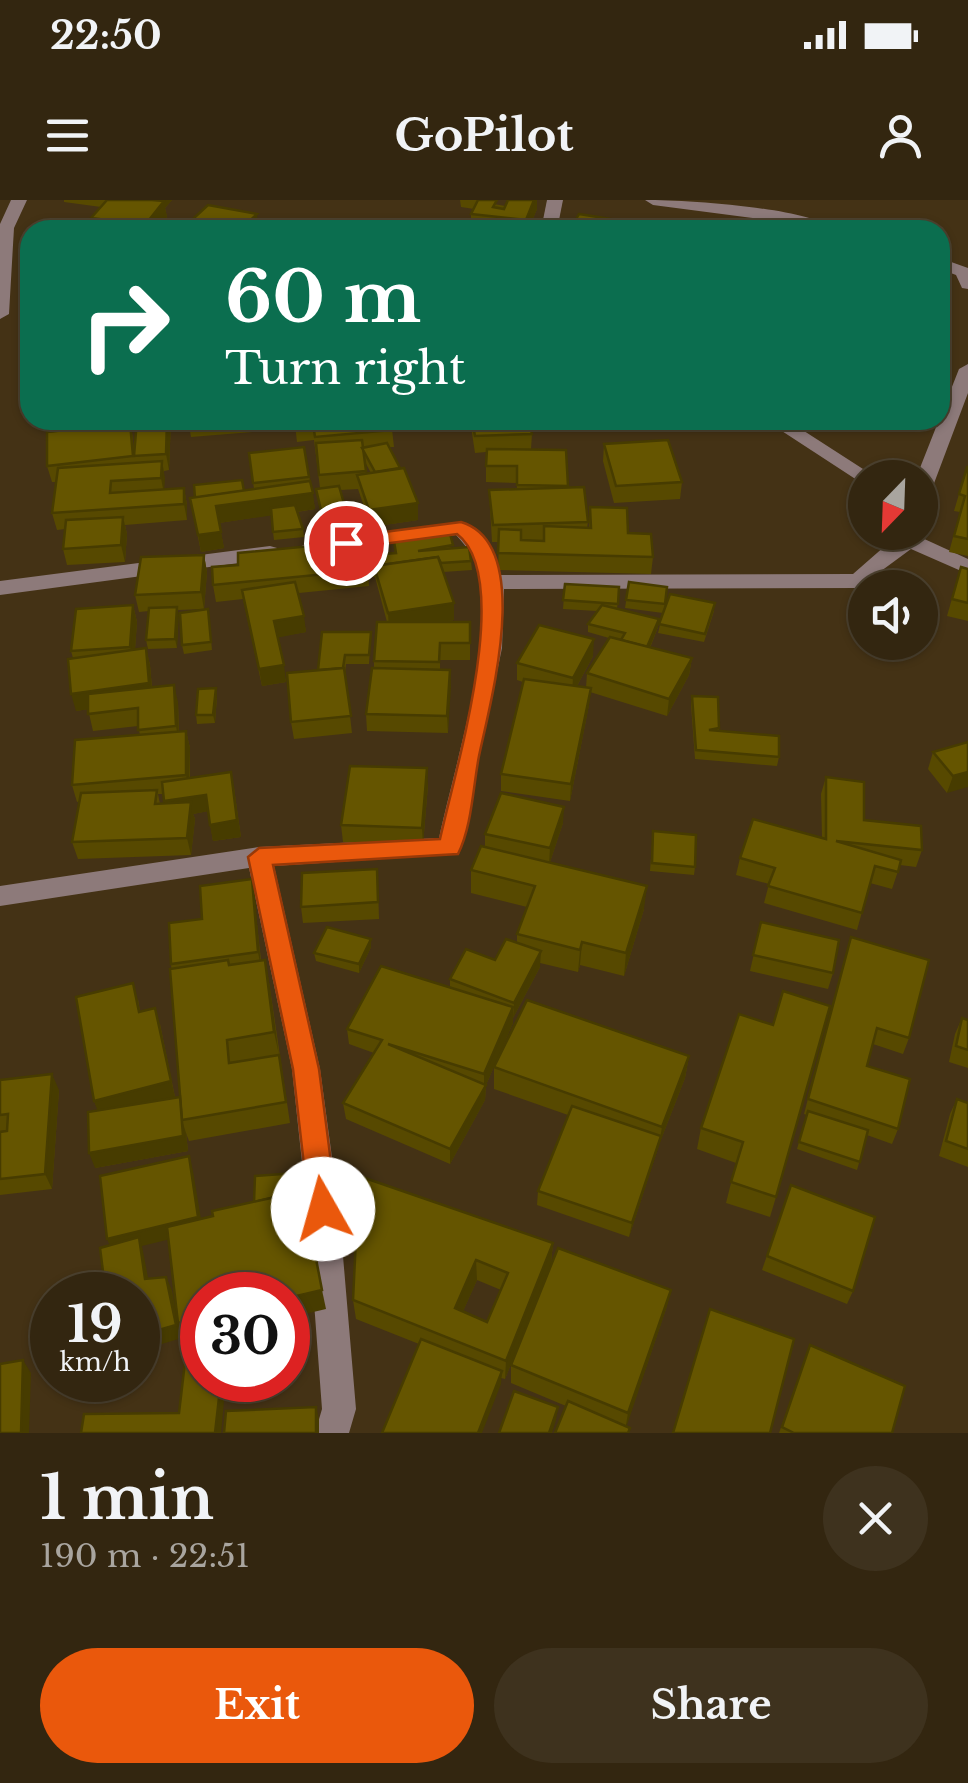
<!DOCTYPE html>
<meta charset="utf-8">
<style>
:root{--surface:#332610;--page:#3e321e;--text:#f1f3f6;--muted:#a9a59f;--line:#4e4330;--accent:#ea580c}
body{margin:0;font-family:"Libre Baskerville",serif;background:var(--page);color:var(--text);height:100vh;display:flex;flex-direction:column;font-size:38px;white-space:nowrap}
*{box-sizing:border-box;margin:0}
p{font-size:32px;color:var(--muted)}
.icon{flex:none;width:55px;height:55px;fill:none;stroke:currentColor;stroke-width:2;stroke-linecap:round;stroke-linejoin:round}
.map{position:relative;height:1233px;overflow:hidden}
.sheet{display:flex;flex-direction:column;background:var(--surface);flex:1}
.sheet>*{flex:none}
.top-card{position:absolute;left:20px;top:20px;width:930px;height:210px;border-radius:30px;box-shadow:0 2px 8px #0004,0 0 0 2px var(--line);background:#0b6e4f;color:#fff;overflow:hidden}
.needle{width:65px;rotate:203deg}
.buttons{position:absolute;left:848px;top:260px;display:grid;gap:20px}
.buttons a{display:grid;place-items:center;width:90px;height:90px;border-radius:50%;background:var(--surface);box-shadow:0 2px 8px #0004,0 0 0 2px var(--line);font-size:50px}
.speed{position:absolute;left:30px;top:1072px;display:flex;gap:20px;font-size:50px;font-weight:700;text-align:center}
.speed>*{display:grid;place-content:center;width:130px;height:130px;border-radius:50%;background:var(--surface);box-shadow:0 2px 8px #0004,0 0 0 2px var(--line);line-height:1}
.speed small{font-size:25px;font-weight:400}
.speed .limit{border:15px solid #d22;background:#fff;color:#111}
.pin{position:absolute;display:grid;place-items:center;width:85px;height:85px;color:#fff;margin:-42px;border:5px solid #fff;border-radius:50%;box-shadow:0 2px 10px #0007}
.me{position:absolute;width:110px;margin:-55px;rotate:353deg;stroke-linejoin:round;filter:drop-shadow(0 0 8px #0008)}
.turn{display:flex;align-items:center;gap:35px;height:210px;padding:0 40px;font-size:45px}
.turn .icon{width:130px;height:130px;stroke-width:2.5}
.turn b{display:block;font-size:70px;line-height:85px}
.round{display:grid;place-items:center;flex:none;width:105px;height:105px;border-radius:52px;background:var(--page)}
.summary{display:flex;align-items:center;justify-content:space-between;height:170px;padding:0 40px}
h1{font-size:60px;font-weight:700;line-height:75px}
.primary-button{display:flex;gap:20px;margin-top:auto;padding:20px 40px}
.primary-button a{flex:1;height:115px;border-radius:60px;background:var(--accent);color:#fff;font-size:40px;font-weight:700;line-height:115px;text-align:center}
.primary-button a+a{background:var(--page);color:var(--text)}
.status{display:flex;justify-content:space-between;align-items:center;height:70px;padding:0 50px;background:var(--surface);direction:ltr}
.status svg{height:28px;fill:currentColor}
header{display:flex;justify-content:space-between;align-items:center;height:130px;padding:0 40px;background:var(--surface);font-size:45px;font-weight:700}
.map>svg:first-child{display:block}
</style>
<div class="status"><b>22:50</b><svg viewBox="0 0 49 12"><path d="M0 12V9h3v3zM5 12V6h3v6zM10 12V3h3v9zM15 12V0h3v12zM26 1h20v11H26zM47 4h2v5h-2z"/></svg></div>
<header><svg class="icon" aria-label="menu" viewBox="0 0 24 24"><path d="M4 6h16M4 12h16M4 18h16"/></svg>GoPilot<svg class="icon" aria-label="person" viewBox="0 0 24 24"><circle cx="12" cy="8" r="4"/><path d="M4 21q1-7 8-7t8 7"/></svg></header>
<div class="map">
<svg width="968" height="1233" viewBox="0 0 968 1233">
<rect width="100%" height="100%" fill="#443215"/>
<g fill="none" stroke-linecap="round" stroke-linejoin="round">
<g fill="#8d7a7a" fill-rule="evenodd">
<polygon points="11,0 27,0 14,28 9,114 0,119 0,24"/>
<polygon points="547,0 563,0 557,30 541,30"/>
<path d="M645,0C687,0 806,7 837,30H810L768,20L653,5Z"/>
<polygon points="940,58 968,68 968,89 962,88 956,75 940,69"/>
<polygon points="968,164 968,193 930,294 920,300 920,278 916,278 959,169"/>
<polygon points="765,220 787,220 877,278 865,278 865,283 860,282"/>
<path d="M461,322C482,329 496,355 501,375L853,374L901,332L920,330V337L968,359V374L911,349L858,388L504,389L502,448L459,654L274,666L320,869L339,1009L356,1209L349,1233H315L322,1209L307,1009L292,869L249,668L0,706V686L259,647L439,638C454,568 495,439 480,374C476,358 467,347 456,335L310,353L300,347L310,341Z"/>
<polygon points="270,346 277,348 280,353 277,358 0,395 0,381"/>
</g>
</g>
<g fill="#574900" fill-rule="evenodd">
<polygon points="64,0 172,0 165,8 167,17 156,30 93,30 91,18 101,7 64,2"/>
<polygon points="460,0 496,0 494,4 505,6 508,0 537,0 537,9 528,30 471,29 471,14 474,9 461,7"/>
<path d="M55,220H109V224L77,227V228L117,224L116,220H171L169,270L164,271V289L184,288L187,305V320L125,325L127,334L125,362L67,365L63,349L65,329L57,330L52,313L56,282H52L47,266L57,225ZM136,231L134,251L132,232Z"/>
<polygon points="188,220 275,220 276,230 191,237"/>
<path d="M280,220H391L394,247H390L418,320L371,327L358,289L340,290L346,315L322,319L316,289L320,288L314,240L297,242L295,225H281ZM364,260L371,273L366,274Z"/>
<polygon points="470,220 529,220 532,234 531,249 566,250 568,288 588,322 587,328 589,328 590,307 628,333 653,357 651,374 498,370 499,342 492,342 489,290 517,289 517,283 486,282 486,252 475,253"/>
<polygon points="684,220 717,220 705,232 684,225"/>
<polygon points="604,244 682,282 680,299 614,303 603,261"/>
<polygon points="304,247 315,309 297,312 303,329 304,337 274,340 271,315 219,323 224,348 201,352 190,298 254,289 249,253"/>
<polygon points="967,267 968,267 968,356 949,352 960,312 954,311"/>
<polygon points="393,336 453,348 471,361 472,370 443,372 454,403 454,420 441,422 470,422 470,460 440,460 440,470 450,470 448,533 367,531 366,514 374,468 374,461 387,422 375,377 371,377 369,355 395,353"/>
<polygon points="204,355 207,372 204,409 178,410 177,448 148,449 146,440 149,411 139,412 135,395"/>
<polygon points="961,367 968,369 968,421 947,416"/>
<polygon points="368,370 369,386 299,393 306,432 277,437 286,482 262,486 243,399 216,402 213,385"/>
<polygon points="629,382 667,387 664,412 714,411 704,442 658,433 663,413 625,408"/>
<polygon points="565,384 619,387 617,409 659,419 658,427 650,448 692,458 689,475 667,516 590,492 589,505 570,601 501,591 501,574 523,482 517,480 517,463 593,456 577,486 586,488 587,473 609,438 588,432 588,424 597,411 563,409"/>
<path d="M133,405L137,422L135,449L146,448L150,465L152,487L178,502L179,531H186L190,548V578L234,588L241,637L213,641L208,611L193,614L195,619L191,655L78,659L72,642L80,601L77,602L72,585L140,535L138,526L93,531L88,509L76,511L73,458L71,451ZM158,594H163L165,603L160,604Z"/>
<polygon points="208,409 212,450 184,454 182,445"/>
<polygon points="371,432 369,464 346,464 345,473 352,533 294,539 291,522 318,470"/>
<polygon points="692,496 718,497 719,530 779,557 777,566 695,559 691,505"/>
<polygon points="217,497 215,523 197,524 196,515"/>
<polygon points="968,542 947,593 928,569 933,552"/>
<polygon points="826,577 864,620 922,650 916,667 900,665 892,689 870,683 857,730 764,703 769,684 736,675 740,658 822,638 821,594"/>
<polygon points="428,585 423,645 343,642 341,625"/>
<polygon points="563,623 550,662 644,709 624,776 580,765 578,772 540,763 540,767 513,818 513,823 486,885 485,900 450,964 346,919 343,903 374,853 349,844 347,829 450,787 450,779 495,760 517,742 517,734 527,707 471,693 471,670 485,647 485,634"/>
<polygon points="653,631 695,667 694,675 650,671"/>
<polygon points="252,679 261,760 265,760 269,782 290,923 189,941 186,933 188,951 95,968 98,910 94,901 138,799 140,811 160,824 175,897 167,899 180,897 171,764 202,719"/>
<polygon points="378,686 379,719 303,723 301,707"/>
<polygon points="761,722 833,773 828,789 750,771"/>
<polygon points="371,739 371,747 359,773 316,761 314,753"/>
<polygon points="846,753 909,838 903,854 873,844 867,866 898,929 892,944 867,935 857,970 797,949 807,915 804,914"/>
<polygon points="962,818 968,820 968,868 949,862 955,834"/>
<polygon points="773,825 776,997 770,1017 726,1003 736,963 697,949 701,928"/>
<polygon points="689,856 685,878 660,942 629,1037 537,1005 538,991 568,915 494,889 494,867"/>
<polygon points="0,880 59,890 52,989 0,995 0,932 7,930 0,931"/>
<polygon points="957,899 968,903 968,967 939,956 950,914"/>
<path d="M359,976L553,1043L551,1063L505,1179L501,1178V1184L419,1144L356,1119L353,1100ZM477,1080L501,1090L487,1122L463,1111Z"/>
<polygon points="791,985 853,1091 847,1104 762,1070"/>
<polygon points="671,1090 666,1109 626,1226 566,1206 511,1183 511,1165"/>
<polygon points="810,1145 892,1233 779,1233"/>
</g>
<g fill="#473c00">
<polygon points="158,0 172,0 165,8 167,17 156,30 146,30 145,25"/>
<polygon points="534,0 537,0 537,9 528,30 526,30 526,20"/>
<polygon points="257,14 258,30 240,30"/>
<polygon points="167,220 171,220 169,270 166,254"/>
<polygon points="710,220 717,220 705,232 706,223"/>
<polygon points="162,261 165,278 164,294 161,278"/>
<polygon points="184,288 187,305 187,320 184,304"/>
<polygon points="313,293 315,309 219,323 216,306"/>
<polygon points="418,303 418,320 371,327 369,310"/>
<polygon points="345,307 346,315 322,319 321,310"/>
<polygon points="123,317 127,334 125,362 121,345"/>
<polygon points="221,332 224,348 201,352 198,335"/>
<polygon points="204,355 207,372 204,409 201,392"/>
<polygon points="454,403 454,420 389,430 388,413"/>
<polygon points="133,405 137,422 134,463 130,447"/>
<polygon points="177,407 179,415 177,448 175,439"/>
<polygon points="304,416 306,432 276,438 274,421"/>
<polygon points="659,419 658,427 646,457 647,448"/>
<polygon points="594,439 593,456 572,495 573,478"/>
<polygon points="146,448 150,465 153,500 76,511 71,494"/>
<polygon points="692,458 689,475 667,516 669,499"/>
<polygon points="284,465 286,482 262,486 259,469"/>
<polygon points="450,470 451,487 448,533 447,516"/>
<polygon points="174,485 178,502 179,543 176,526"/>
<polygon points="216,488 217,497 215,523 213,515"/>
<polygon points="591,488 589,505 570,601 571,584"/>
<polygon points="186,531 190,548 189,592 186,575"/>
<polygon points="427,568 428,585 423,645 422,628"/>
<polygon points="231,572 241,637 213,641 210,625"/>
<polygon points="968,572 968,587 947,593 953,576"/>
<polygon points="206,595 209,611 193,614 195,619 191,655 187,638 168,617 164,601"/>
<polygon points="564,607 563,623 549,665 550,648"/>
<polygon points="252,679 255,696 261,768 258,752"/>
<polygon points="647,686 644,709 624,776 626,753"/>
<polygon points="371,739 371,747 359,773 359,764"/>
<polygon points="582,742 580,765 578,772 580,750"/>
<polygon points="541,751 540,767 513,818 514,803"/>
<polygon points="265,760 269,782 279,855 274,832"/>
<polygon points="513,807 513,823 486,885 485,900 450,964 450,949 484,888 484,874"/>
<polygon points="155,808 175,897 100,917 94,901"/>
<polygon points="689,856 685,878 660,942 629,1037 632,1023 659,944 662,927"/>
<polygon points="52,874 59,890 52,989 45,974"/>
<polygon points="182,920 186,933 188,951 95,968 89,953"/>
<polygon points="189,956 193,971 203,1031 142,1046 151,1093 145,1079 113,1053 107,1039"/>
<polygon points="553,1043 551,1063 505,1179 506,1161"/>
<polygon points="476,1060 477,1080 456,1127 455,1108"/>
<polygon points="166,1077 172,1090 178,1123 202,1118 202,1138 185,1142 179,1124 182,1138 138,1151 138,1136"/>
<polygon points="322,1090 326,1109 288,1118 288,1098"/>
<polygon points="671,1090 666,1109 625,1231 628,1213"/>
<polygon points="23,1160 31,1173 29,1233 21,1233"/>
<polygon points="502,1171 501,1184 482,1233 478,1233"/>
<polygon points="221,1180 226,1180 221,1233 215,1233"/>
<polygon points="316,1207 319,1219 319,1233 316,1233"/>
<polygon points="558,1207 556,1220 552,1233 549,1233"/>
</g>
<g fill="#655500" stroke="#473c00" stroke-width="2.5" fill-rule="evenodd">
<polygon points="107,0 152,0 164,1 145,25 91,18"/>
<polygon points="478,0 497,0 493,7 504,9 508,0 534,0 526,20 471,14"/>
<polygon points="208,5 257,14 240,30 181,30"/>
<polygon points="579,14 623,21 619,30 570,30"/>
<polygon points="137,220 167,220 166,254 134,256"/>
<polygon points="295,220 391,220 393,230 315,237 313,224 295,225"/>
<polygon points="472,220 529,220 532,234 475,236"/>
<polygon points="130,223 133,256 47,266 47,232"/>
<polygon points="56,225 77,226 75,229 53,231"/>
<polygon points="362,240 366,271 319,275 316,243"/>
<polygon points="668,240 682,282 616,286 604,244"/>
<polygon points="387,243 400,268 375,272 362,248"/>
<polygon points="304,247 309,277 253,283 249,253"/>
<polygon points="487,249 566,250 568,286 517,285 517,266 486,266"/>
<polygon points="162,261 161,278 111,281 110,293 184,288 184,304 52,313 58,268"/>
<polygon points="967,267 968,267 968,339 954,336 965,296 959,294"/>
<polygon points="404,268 418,303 369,310 357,275"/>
<polygon points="242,280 244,291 195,298 194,285"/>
<polygon points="310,281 313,293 216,306 221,332 198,335 190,298"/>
<polygon points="339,286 345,307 321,310 316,289"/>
<polygon points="584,287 588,322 493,325 489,290"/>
<polygon points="295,305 303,329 273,332 271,308"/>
<polygon points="590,307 627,308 628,333 651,334 653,357 498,353 499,329 521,330 521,340 544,341 544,326 591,328"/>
<polygon points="123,317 121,345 63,349 66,320"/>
<polygon points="449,330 453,345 418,351 469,347 471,361 441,363 438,357 374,366 375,368 371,369 369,355 396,353 393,336"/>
<polygon points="363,341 368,370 213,385 212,367 238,365 238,353"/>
<polygon points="204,355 201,392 135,395 141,357"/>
<polygon points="438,357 454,403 388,413 374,366"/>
<polygon points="961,367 968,369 968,403 952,399"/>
<polygon points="295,382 304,416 274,421 284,465 259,469 242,390"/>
<polygon points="629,382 667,387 665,404 626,400"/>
<polygon points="876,382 897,388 874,388"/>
<polygon points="565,384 619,387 618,404 563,400"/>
<polygon points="670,394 715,403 705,434 659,424"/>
<polygon points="133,405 130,447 71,451 76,409"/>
<polygon points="602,405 659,419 647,447 621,440 625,433 588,424"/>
<polygon points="177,407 175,439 146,440 149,408"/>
<polygon points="208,409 211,442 182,445 180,413"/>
<polygon points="377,422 470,422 470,443 440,443 439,462 374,461"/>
<polygon points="539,425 594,439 573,478 517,463"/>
<polygon points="322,432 371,432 369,455 345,455 343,468 318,470"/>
<polygon points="610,437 692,458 669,499 587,473"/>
<polygon points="146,448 149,483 71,494 68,459"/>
<polygon points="344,468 351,516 291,522 287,473"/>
<polygon points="372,468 450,470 447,516 366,514"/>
<polygon points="524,479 591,488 571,584 501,574"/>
<polygon points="174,485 176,526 138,530 138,508 88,514 88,494"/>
<polygon points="216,488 213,515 196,515 198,489"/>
<polygon points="692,496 718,497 719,528 709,530 779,536 779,557 696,550"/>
<polygon points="186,531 186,575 72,585 75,540"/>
<polygon points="968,542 968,572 953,576 933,552"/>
<polygon points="350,566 427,568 422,628 341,625"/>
<polygon points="231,572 237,620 210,625 206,595 164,601 162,582"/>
<polygon points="826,577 864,582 864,620 921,626 922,650 836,641 901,660 898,672 875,666 862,713 768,686 775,668 740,658 753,619 826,639"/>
<polygon points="157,590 155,604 191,602 187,638 72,642 81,593"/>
<polygon points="501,593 564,607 550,648 485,634"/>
<polygon points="653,631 696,635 695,667 652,663"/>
<polygon points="481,646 647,686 626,753 582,742 580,750 517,734 535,686 471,670"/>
<polygon points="377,669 378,702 301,707 302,673"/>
<polygon points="252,679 258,752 171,764 169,723 202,719 200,686"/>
<polygon points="761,722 839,740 833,773 753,755"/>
<polygon points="327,727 371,739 359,764 314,753"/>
<polygon points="851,737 929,760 909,838 877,828 867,866 910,879 898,929 808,899"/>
<polygon points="506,739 541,751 514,803 450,779 466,749 495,760"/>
<polygon points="228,760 229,765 265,760 274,832 227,840 229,863 279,855 286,902 182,920 170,769"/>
<polygon points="381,766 513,807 484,874 388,844 486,885 450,949 343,903 382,840 347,829"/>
<polygon points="133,783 139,812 155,808 171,881 94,901 76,797"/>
<polygon points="783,791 830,806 776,997 731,982 743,942 701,928 739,814 773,825"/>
<polygon points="527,800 689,856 662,927 494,867"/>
<polygon points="962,818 968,820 968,850 956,846"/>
<polygon points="52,874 45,974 0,979 0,932 7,931 8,914 0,915 0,880"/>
<polygon points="180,897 183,936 89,953 88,912"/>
<polygon points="957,899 968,903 968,949 946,941"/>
<polygon points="572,906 661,936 632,1023 538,991"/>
<polygon points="808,911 868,930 860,962 799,942"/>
<polygon points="189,956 198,1017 107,1039 100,976"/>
<polygon points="296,973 296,992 254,1002 255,976"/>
<path d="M359,976L553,1043L506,1161L353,1100ZM476,1060L508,1073L487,1122L455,1108Z"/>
<polygon points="791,985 875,1017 853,1091 767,1056"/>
<polygon points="303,991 322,1090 288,1098 288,1095 202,1095 202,1118 178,1123 167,1027 213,1016 212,1011"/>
<polygon points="139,1037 145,1079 166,1077 176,1125 138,1136 138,1095 106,1095 100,1048"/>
<polygon points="558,1048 671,1090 628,1213 511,1165"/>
<polygon points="710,1109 794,1139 770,1233 673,1233"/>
<polygon points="421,1139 502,1171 478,1233 382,1233"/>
<polygon points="202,1144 202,1180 221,1180 215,1233 81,1233 84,1214 179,1213 187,1145"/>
<polygon points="810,1145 905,1186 892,1233 794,1233 782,1227"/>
<polygon points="23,1160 21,1233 0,1233 0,1164"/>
<polygon points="514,1191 558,1207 549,1233 499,1233"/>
<polygon points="568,1201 630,1228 628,1233 555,1233"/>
<polygon points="316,1207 316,1233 224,1233 226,1211"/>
</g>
<path fill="#ea580c" stroke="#983908" stroke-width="2.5" d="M461,322C535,344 490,503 479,556C473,587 472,626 458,654L273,665L319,869L337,1009L333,1018L323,1022L313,1018L309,1009L293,869L248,657L259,648L440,639C454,574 515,378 457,334L346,349L336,343L346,337Z"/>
</svg>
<div class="buttons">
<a><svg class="needle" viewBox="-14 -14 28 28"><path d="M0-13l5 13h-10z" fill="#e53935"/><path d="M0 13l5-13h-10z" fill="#a9a59f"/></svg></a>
<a><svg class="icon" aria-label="sound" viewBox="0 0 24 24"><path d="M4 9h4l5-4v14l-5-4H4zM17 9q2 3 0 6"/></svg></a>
</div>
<div class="speed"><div>19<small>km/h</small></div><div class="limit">30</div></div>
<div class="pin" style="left:346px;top:343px;background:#d93025"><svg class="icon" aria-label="arrive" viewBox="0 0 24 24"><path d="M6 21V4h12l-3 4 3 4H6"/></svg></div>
<svg class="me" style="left:323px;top:1009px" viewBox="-20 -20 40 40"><circle r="19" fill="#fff"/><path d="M0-13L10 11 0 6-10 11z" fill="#ea580c"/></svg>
<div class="top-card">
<div class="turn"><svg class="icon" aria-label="right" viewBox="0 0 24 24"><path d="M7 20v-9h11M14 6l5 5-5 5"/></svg><div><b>60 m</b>Turn right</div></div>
</div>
</div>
<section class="sheet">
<div class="summary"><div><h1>1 min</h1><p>190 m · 22:51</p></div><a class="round"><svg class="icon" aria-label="close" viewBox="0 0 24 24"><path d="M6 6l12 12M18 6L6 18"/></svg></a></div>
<div class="primary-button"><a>Exit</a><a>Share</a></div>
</section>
